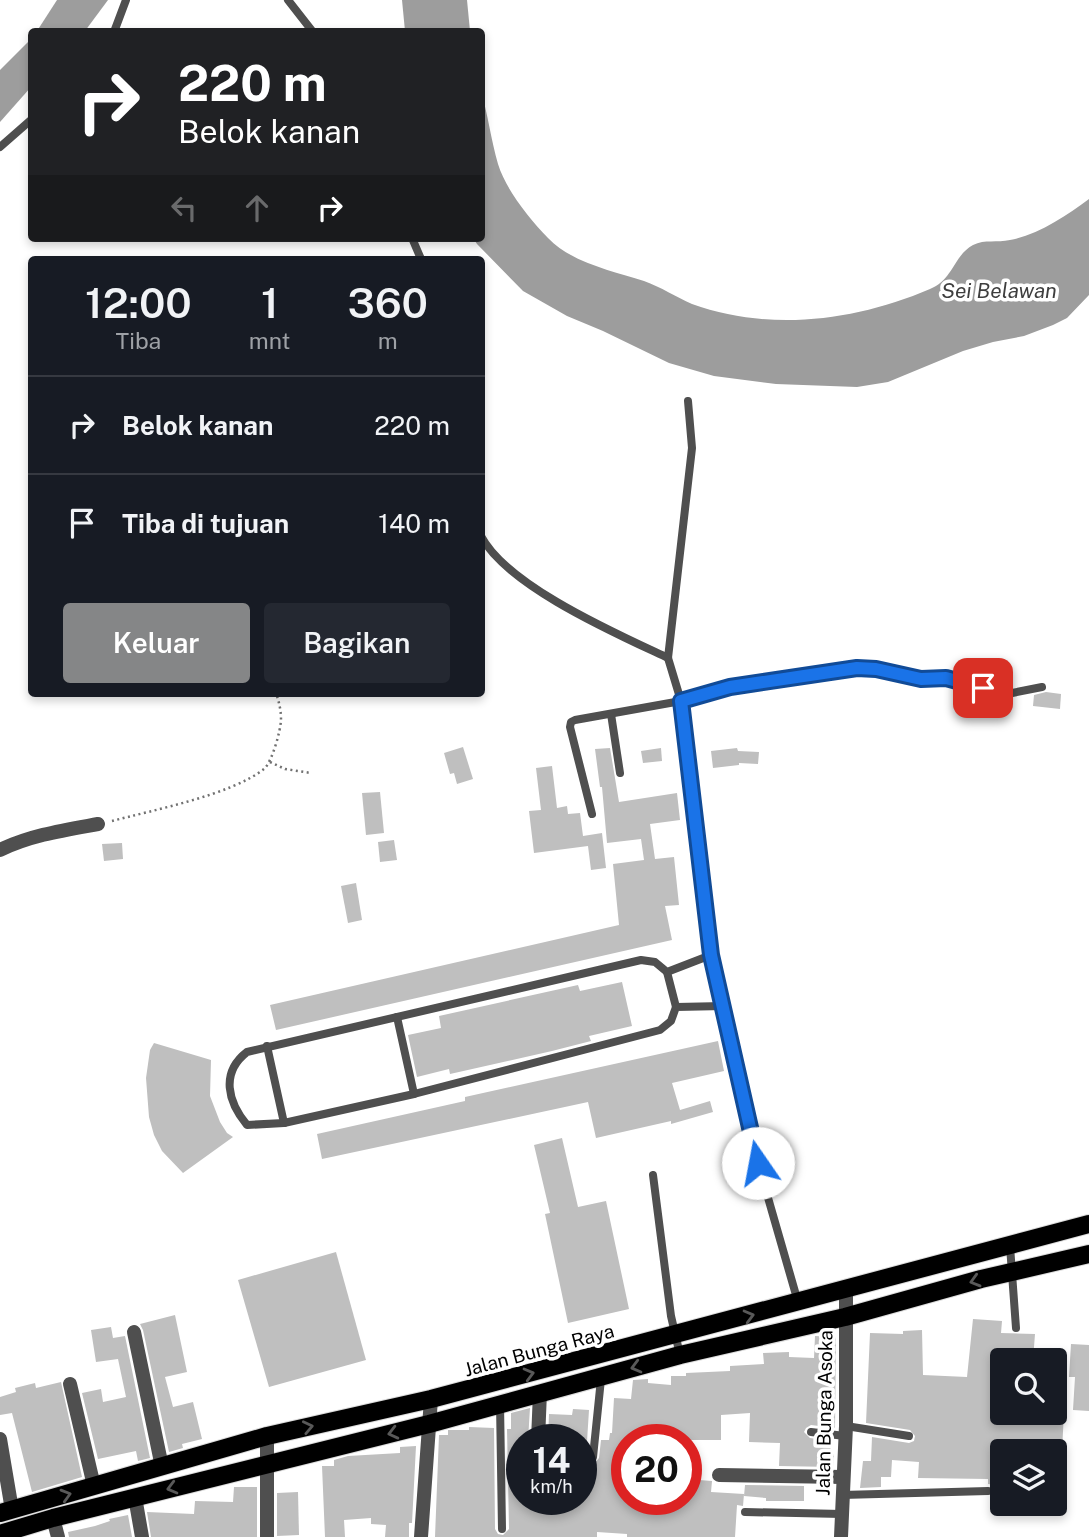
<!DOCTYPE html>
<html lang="id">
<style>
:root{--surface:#171b24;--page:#242831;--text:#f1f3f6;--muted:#9ea1a6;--line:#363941;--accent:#858687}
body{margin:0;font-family:"Public Sans",sans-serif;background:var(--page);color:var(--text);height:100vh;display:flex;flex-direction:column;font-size:26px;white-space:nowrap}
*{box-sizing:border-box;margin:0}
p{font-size:23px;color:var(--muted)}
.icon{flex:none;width:38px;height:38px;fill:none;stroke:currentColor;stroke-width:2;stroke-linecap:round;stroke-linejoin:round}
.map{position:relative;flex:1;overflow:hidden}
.details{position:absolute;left:28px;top:256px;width:457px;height:441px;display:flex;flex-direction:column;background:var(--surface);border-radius:7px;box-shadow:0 4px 10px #0003}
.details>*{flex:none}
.banner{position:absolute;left:28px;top:28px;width:457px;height:214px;border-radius:7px;box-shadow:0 4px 10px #0003;background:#202124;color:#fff;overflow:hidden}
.fabs{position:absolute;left:990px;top:1348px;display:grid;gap:14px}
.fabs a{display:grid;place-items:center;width:77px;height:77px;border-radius:7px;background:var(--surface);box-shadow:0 4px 10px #0003;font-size:35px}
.speed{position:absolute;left:506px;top:1424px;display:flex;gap:14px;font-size:35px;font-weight:700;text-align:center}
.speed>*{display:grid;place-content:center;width:91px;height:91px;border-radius:50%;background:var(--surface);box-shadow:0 4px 10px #0003;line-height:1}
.speed small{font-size:18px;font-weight:400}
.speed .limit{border:10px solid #d22;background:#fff;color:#111}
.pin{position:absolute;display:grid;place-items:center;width:60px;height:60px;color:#fff;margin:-30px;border-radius:14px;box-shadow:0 4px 10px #0006}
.me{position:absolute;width:77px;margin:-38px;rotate:348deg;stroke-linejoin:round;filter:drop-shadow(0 0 5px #0008)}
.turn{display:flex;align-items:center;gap:24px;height:147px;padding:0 35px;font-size:32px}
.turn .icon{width:91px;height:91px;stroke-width:2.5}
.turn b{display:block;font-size:49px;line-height:60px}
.lanes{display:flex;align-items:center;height:66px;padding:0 35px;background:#0003;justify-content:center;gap:35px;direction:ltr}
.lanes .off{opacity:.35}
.eta{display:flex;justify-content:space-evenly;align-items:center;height:119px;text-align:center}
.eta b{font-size:42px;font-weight:600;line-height:49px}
.primary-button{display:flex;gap:14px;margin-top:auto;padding:14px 35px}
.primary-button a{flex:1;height:80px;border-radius:7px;background:var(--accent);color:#fff;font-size:28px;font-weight:600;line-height:80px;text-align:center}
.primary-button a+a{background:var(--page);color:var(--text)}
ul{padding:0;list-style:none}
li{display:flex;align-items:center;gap:21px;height:98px;padding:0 35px;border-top:2px solid var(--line)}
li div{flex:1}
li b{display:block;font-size:26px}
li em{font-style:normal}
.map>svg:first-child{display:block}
</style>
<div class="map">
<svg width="1089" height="1537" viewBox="0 0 1089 1537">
<rect width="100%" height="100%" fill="#fff"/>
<g fill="#9d9d9d">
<polygon points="57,0 108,0 85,31 37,31"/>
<polygon points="402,0 467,0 470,31 405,31"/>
<polygon points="31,39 31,87 0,122 0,70"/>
<path d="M481,91C488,115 491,140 498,164C506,190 529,218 548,238C572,263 613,271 644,281C661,287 676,297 692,304C770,332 855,321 930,289C953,280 954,255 973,245C985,239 997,243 1010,240C1038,235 1066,216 1089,199V295L1067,318L1053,325L1024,336L993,342L963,351L888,382L857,387L776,384L714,376L669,363L603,331L567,316L523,291L477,244L473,238H481Z"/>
</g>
<g fill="#bfbfbf">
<polygon points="1046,692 1061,694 1060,709 1033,706 1034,695"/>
<polygon points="463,747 473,779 457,784 454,773 450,774 444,753"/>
<polygon points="610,748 619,802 677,793 680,820 650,824 655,859 674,857 679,905 665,906 672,940 276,1030 270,1005 619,925 613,864 644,860 641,839 607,843 602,787 600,787 595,749"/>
<polygon points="661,748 662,761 643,763 641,751"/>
<polygon points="737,748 738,751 759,752 758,764 739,763 739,765 713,768 711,751"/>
<polygon points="552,766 557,808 567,806 568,814 580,813 583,836 602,833 606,868 591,870 588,846 534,853 529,811 541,810 536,768"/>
<polygon points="380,792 384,833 366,835 362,793"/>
<polygon points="394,840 397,860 380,862 378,842"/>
<polygon points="122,843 123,859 104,861 102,844"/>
<polygon points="356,883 362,920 348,923 341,886"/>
<polygon points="622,982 632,1026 589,1036 591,1041 552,1051 450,1074 449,1069 417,1077 408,1035 441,1028 439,1016 578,985 580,991"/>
<polygon points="718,1041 724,1071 672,1083 680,1110 710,1101 713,1112 671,1124 671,1121 596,1138 588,1102 322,1159 317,1134 465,1101 465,1097"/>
<polygon points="154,1043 211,1060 210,1096 220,1122 227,1133 233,1137 183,1173 162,1151 154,1135 149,1117 146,1078 150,1050"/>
<polygon points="562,1138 578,1207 606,1201 629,1309 568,1323 545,1214 550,1213 534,1145"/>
<polygon points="336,1252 366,1360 269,1387 238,1280"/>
<polygon points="175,1315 187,1372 165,1377 173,1407 193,1402 202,1439 182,1444 183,1448 169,1452 143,1330 140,1324"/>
<polygon points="973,1319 1002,1321 1001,1333 1035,1334 1033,1360 1000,1360 999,1399 1003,1400 1003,1412 1064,1412 1062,1451 1003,1451 1003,1486 988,1484 988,1479 918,1478 919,1462 892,1460 891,1477 881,1477 881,1487 860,1488 863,1461 871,1461 872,1437 909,1443 914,1441 915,1436 910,1430 866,1423 870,1333 903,1334 903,1331 922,1330 923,1375 967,1377"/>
<polygon points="111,1327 113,1338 125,1336 150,1458 138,1461 136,1451 98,1459 82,1393 101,1389 103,1402 126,1397 118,1359 96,1362 91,1330"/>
<polygon points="815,1336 836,1337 835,1428 811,1425 806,1428 804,1432 810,1438 831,1441 830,1454 834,1454 833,1467 779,1466 780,1443 749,1442 750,1413 721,1415 721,1440 626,1440 625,1500 640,1500 640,1505 686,1504 686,1479 712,1481 711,1492 744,1494 743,1506 737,1505 735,1537 627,1537 627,1534 597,1532 597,1537 435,1537 439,1435 448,1435 448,1430 469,1430 469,1427 494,1428 495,1529 498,1534 503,1535 509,1529 507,1429 511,1429 511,1413 530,1408 528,1440 522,1440 522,1500 581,1500 581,1440 548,1440 549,1414 572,1415 573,1409 589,1410 586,1457 590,1463 595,1463 599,1458 601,1440 609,1440 610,1433 612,1433 614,1398 631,1399 633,1380 648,1379 648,1383 671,1385 671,1376 686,1376 686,1373 730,1371 730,1366 764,1364 763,1353 789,1352 789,1357 814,1358"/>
<polygon points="1071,1344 1089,1345 1089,1411 1073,1410 1075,1377 1069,1377"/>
<polygon points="61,1382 82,1477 32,1492 12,1413 0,1415 0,1397 16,1392 15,1388 35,1383 36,1388"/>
<polygon points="416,1446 412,1523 409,1523 409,1537 385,1537 386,1525 371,1524 371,1518 344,1520 345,1537 325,1537 322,1466 334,1466 334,1460 348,1456 400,1453 400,1447"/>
<polygon points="745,1485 804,1486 804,1501 766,1501 766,1498 744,1496"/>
<polygon points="234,1487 257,1487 257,1537 151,1537 147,1512 194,1514 195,1501 233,1502"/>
<polygon points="298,1492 299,1535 277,1536 277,1493"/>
<polygon points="128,1515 132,1537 69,1537 68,1532 95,1526 110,1521 109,1519"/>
</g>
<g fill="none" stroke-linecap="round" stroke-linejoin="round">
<g stroke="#dbdbdb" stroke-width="20">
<g id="primary">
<polyline points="0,1513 267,1436 431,1399 1089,1224"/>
<polyline points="0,1534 53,1518 429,1424 680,1355 845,1317 981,1279 1089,1254"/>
</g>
</g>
<g stroke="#717171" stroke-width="2.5" stroke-dasharray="2 3.5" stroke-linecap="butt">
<polyline points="270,762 285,769 311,773"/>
<path d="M112,821C153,810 231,795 264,769C272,762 281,730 281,719C281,710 279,702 276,693"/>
</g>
<g stroke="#4f4f4f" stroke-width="8">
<polyline points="288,0 313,32"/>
<polyline points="114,32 126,0"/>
<polyline points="0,147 32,119"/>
<polyline points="412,238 421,259"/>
<polyline points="688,401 692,448 668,658 681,701 711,955 758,1163 798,1302"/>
<path d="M481,536C507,586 617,634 668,658"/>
<polyline points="611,714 620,773"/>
<polyline points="592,814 570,727 571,722 575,720 681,701 730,687 857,668 876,669 921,679 946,678 1007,694 1042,687"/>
<path d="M711,955L667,972L655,962L641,960L247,1052C220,1073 228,1102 247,1125L284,1123L414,1094L660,1030L671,1021L676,1007L724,1006"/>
<polyline points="667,972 676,1007"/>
<polyline points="397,1017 414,1094"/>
<polyline points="267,1046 284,1123"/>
<polyline points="653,1175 671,1316 680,1355"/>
<polyline points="1010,1246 1016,1328"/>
<polyline points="500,1403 502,1529"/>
<polyline points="846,1426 909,1436"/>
<polyline points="811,1432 845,1436"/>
<polyline points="593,1457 601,1379"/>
<polyline points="842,1495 988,1491"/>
<polyline points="745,1512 842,1514"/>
</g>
<g stroke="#4f4f4f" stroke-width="14">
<path d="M0,850C31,835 65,830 98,824"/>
<polyline points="134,1332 162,1467"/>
<polyline points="70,1384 94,1486"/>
<polyline points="0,1439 12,1510"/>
<polyline points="538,1440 540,1392"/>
<polyline points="719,1475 843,1477"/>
<polyline points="135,1497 142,1537"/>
<polyline points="53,1518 58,1537"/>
<polyline points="267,1537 267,1436"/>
<polyline points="421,1537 431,1399"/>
</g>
<polyline stroke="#4f4f4f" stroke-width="14" points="841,1537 846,1426 846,1290"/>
<use href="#primary" stroke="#000" stroke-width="18"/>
</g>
<defs><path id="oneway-chevron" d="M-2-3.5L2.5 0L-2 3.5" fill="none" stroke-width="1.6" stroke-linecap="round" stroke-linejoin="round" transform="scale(1.75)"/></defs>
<g stroke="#595959">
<use href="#oneway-chevron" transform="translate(975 1281) rotate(164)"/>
<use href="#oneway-chevron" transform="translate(749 1316) rotate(-15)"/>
<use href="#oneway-chevron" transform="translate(636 1367) rotate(165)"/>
<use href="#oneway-chevron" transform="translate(529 1374) rotate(-15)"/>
<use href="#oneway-chevron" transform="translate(308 1427) rotate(-12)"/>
<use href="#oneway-chevron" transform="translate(393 1433) rotate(166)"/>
<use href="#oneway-chevron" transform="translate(172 1488) rotate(165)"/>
<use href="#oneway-chevron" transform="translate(66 1495) rotate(-16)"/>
</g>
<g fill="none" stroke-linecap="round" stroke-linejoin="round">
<g stroke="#114b97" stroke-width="18">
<polyline id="route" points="758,1163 711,955 681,701 730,687 857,668 876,669 921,679 946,678 983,688"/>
</g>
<use href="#route" stroke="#1a73e8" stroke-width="12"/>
</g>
<g text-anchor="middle" stroke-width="7" stroke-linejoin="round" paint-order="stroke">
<g font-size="19" fill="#000" stroke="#fff">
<text transform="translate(539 1350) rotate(-15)" y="7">Jalan Bunga Raya</text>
<text transform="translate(824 1413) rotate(-89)" y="7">Jalan Bunga Asoka</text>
</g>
<g font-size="21" font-style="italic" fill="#3e3e3e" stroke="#fff">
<text x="999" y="298">Sei Belawan</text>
</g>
</g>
</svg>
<div class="fabs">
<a><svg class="icon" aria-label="search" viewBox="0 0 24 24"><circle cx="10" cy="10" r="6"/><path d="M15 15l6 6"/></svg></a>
<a><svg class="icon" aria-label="layers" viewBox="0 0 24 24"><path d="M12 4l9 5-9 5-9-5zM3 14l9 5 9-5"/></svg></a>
</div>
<div class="speed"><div>14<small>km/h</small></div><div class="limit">20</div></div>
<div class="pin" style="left:983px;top:688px;background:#d93025"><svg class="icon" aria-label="arrive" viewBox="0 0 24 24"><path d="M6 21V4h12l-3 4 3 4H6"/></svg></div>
<svg class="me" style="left:758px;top:1163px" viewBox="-20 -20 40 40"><circle r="19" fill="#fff"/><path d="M0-13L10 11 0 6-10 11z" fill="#1a73e8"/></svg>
<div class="banner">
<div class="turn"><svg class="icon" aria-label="right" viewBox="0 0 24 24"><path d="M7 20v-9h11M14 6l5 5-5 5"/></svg><div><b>220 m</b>Belok kanan</div></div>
<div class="lanes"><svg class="icon off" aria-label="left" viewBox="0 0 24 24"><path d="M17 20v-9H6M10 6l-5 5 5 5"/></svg><svg class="icon off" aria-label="ahead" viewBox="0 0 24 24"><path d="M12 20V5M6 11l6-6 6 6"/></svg><svg class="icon" aria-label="right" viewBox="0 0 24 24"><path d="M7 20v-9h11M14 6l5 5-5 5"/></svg></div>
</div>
<section class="details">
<div class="eta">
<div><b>12:00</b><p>Tiba</p></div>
<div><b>1</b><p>mnt</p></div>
<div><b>360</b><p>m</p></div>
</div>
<ul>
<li><svg class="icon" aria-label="right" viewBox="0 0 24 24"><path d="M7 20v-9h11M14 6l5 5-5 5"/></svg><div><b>Belok kanan</b></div><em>220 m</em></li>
<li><svg class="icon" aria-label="arrive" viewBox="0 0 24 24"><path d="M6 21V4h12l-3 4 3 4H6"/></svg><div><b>Tiba di tujuan</b></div><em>140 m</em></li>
</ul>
<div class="primary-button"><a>Keluar</a><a>Bagikan</a></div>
</section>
</div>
